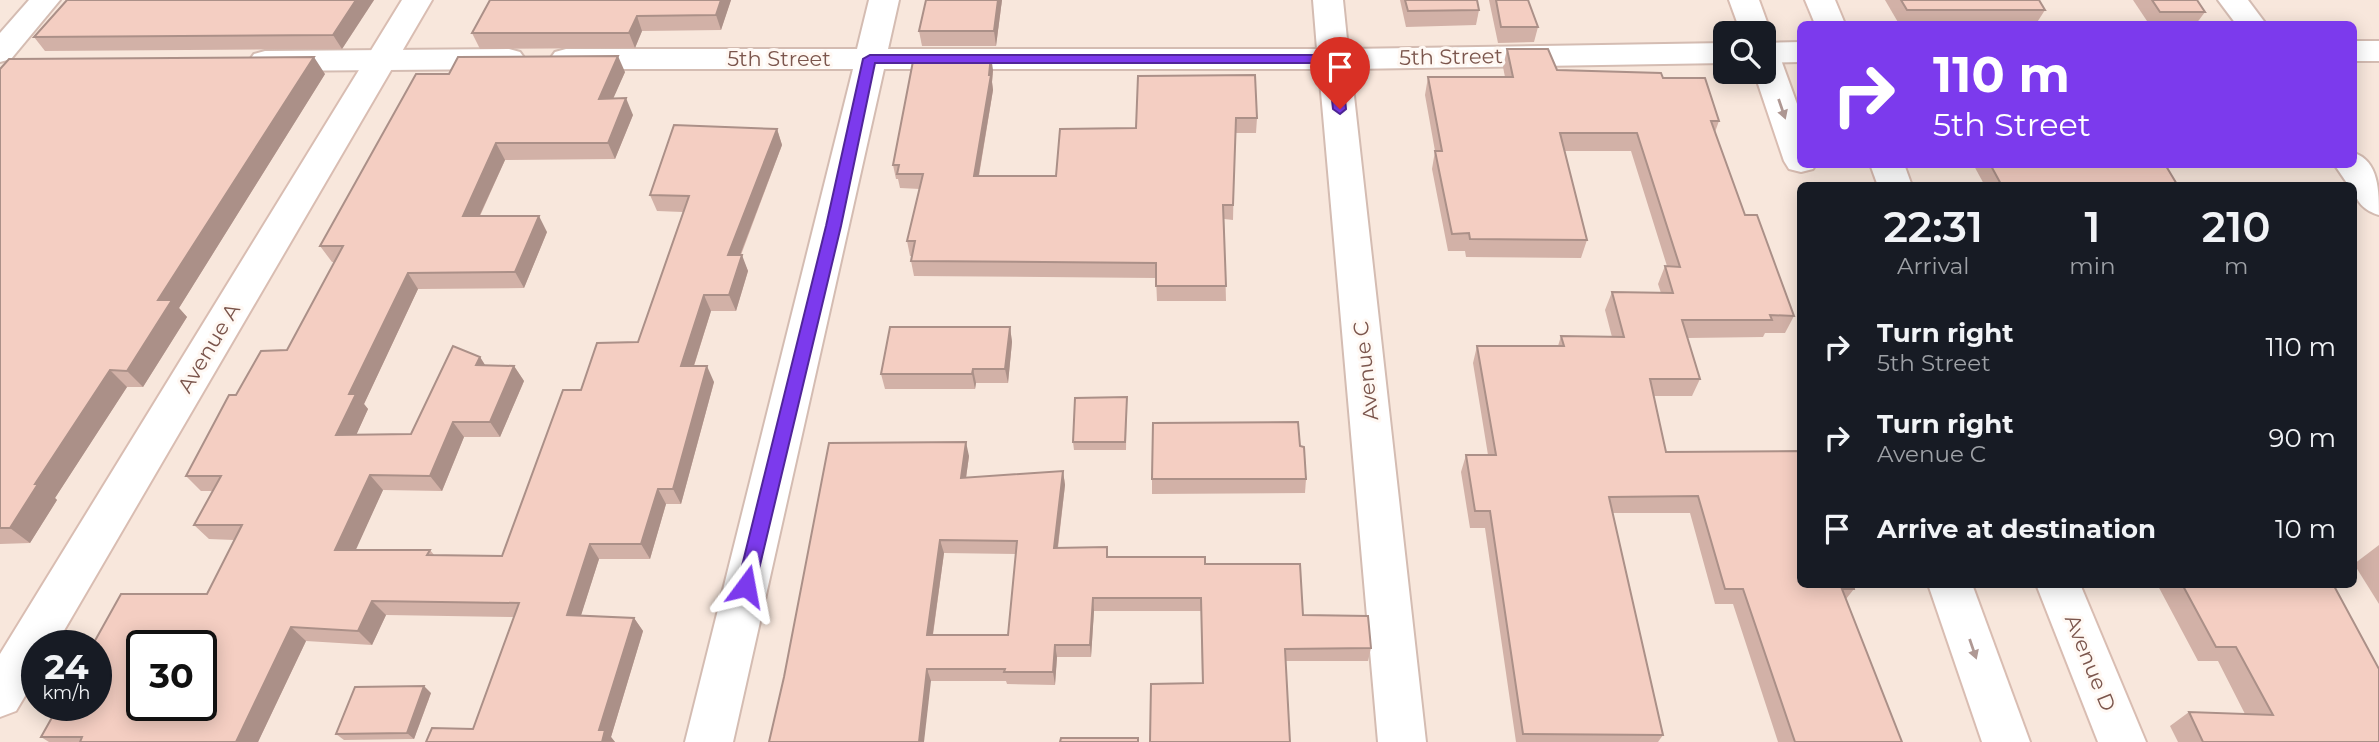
<!DOCTYPE html>
<style>
:root{--surface:#171b24;--page:#20242c;--text:#f1f3f6;--muted:#9ea1a6}
body{margin:0;font-family:Montserrat,sans-serif;background:var(--page);color:var(--text);height:100vh;display:flex;flex-direction:column;font-size:26px;white-space:nowrap}
*{box-sizing:border-box;margin:0}
p{font-size:23px;color:var(--muted)}
.icon{flex:none;width:38px;height:38px;fill:none;stroke:currentColor;stroke-width:2;stroke-linecap:round;stroke-linejoin:round}
.map{position:relative;flex:1;overflow:hidden}
.drawer{position:absolute;left:1797px;top:182px;width:560px;height:406px;display:flex;flex-direction:column;background:var(--surface);border-radius:10px;box-shadow:0 4px 18px #0003}
.drawer>*{flex:none}
.guide{position:absolute;left:1797px;top:21px;width:560px;height:147px;border-radius:10px;box-shadow:0 4px 18px #0003;background:#7c3aed;color:#fff;overflow:hidden}
.tools{position:absolute;left:1713px;top:21px;display:grid;gap:14px}
.tools a{display:grid;place-items:center;width:63px;height:63px;border-radius:10px;background:var(--surface);box-shadow:0 4px 18px #0003;font-size:35px}
.speed{position:absolute;left:21px;top:630px;display:flex;gap:14px;font-size:35px;font-weight:700;text-align:center}
.speed>*{display:grid;place-content:center;width:91px;height:91px;border-radius:50%;background:var(--surface);box-shadow:0 4px 18px #0003;line-height:1}
.speed small{font-size:18px;font-weight:400}
.speed .limit{border:4px solid #111;border-radius:10px;background:#fff;color:#111}
.pin{position:absolute;display:grid;place-items:center;width:60px;height:60px;color:#fff;margin:-72px -30px;border-radius:50% 50% 50% 0;rotate:-45deg;box-shadow:0 0 7px #0007}
.pin .icon{rotate:45deg}
.me{position:absolute;width:77px;margin:-38px;rotate:13deg;stroke-linejoin:round;filter:drop-shadow(0 0 5px #0008)}
.turn{display:flex;align-items:center;gap:24px;height:147px;padding:0 21px;font-size:32px}
.turn .icon{width:91px;height:91px;stroke-width:2.5}
.turn b{display:block;font-size:49px;line-height:60px}
.eta{display:flex;justify-content:space-evenly;align-items:center;height:119px;text-align:center}
.eta b{font-size:42px;font-weight:600;line-height:49px}
ul{padding:0;list-style:none}
li{display:flex;align-items:center;gap:21px;height:91px;padding:0 21px}
li div{flex:1}
li b{display:block;font-size:26px}
li em{font-style:normal}
.map>svg:first-child{display:block}
</style>
<div class="map">
<svg width="2379" height="742" viewBox="0 0 2379 742">
<rect width="100%" height="100%" fill="#fdf4eb"/>
<path fill="#f8e7dc" fill-rule="evenodd" d="M0,0H2379V742H0ZM1801,24H2354V164H1801ZM1726,33H1764V72H1726ZM1801,186H2354V584H1801ZM37,646H96V705H37ZM142,646H201V705H142Z"/>
<g fill="none" stroke-linecap="round" stroke-linejoin="round">
<g stroke="#d4bcb2" stroke-width="4">
<g id="street">
<polygon points="29,0 60,0 11,59 0,62 0,33"/>
<polygon points="869,0 899,0 888,49 1317,49 1313,0 1343,0 1348,49 1726,43 1726,63 1351,69 1426,742 1378,742 1319,69 884,69 733,742 685,742 853,69 566,69 555,66 550,59 555,52 566,49 857,49"/>
<polygon points="2218,0 2248,0 2266,24 2236,24"/>
<rect x="2354" y="41" width="25" height="20"/>
<polygon points="1801,42 1801,62 1764,63 1764,43"/>
<polygon points="509,49 520,52 525,59 520,66 509,69 265,71 254,68 249,61 254,54 265,51"/>
<path d="M2354,153C2379,161 2379,192 2379,215C2365,211 2354,201 2354,186H2349L2334,164H2354Z"/>
</g>
</g>
<g stroke="#d9bdb2" stroke-width="4">
<g id="secondary">
<polygon points="402,0 432,0 55,646 37,646 37,676 16,711 0,717 0,654"/>
<polygon points="1729,0 1759,0 1771,33 1767,40 1764,40 1764,33 1741,33"/>
<polygon points="1805,0 1835,0 1845,24 1815,24"/>
<polygon points="1764,47 1775,50 1780,57 1801,115 1801,164 1816,164 1813,169 1801,172 1789,169 1784,161 1754,72 1764,72"/>
<polygon points="1870,164 1904,164 1912,186 1878,186"/>
<polygon points="1928,584 1972,584 2030,742 1982,742"/>
<polygon points="2036,584 2080,584 2146,742 2098,742"/>
</g>
</g>
<use href="#street" fill="#fff" fill-rule="evenodd"/>
<use href="#secondary" fill="#fff" fill-rule="evenodd"/>
</g>
<g fill="#d2b1a7" fill-rule="evenodd">
<polygon points="374,0 342,49 45,51 34,37"/>
<polygon points="490,0 731,0 721,30 642,31 635,48 480,49 472,33"/>
<polygon points="926,0 1002,0 996,46 922,46 919,31"/>
<polygon points="1400,0 1477,0 1479,10 1476,25 1406,27"/>
<polygon points="1489,0 1528,0 1538,27 1534,42 1498,43"/>
<polygon points="1885,0 2039,0 2045,10 2036,24 1899,24"/>
<polygon points="2133,0 2197,0 2205,12 2196,24 2149,24"/>
<polygon points="1507,49 1557,70 1663,78 1719,121 1715,132 1745,215 1794,316 1785,333 1765,333 1763,337 1687,338 1700,379 1692,396 1654,396 1666,452 1854,589 1846,599 1902,742 1778,742 1733,604 1715,604 1690,513 1612,513 1663,735 1658,742 1516,742 1485,528 1470,528 1461,472 1466,455 1488,455 1473,363 1477,346 1558,346 1561,336 1612,337 1605,310 1612,292 1661,293 1658,284 1665,266 1667,266 1631,151 1564,151 1587,240 1581,258 1466,257 1465,251 1448,251 1432,169 1435,151 1425,95 1428,77 1505,77 1503,67"/>
<polygon points="0,69 325,74 179,308 187,317 143,387 127,387 55,498 57,500 30,543 0,544"/>
<polygon points="993,70 992,82 993,90 979,176 1056,176 1136,128 1138,76 1257,118 1256,133 1235,133 1233,220 1224,219 1226,301 1157,301 1156,278 914,276 911,261 912,256 910,256 907,241 920,189 900,188 898,179 896,179 893,165"/>
<polygon points="625,72 613,98 633,115 615,159 505,160 480,216 547,232 524,288 418,289 364,404 368,409 356,435 411,434 480,357 485,365 514,366 524,381 500,437 464,437 442,491 383,490 355,550 430,550 435,556 502,556 581,390 638,342 683,212 657,211 650,195 777,129 782,145 741,255 748,271 736,311 711,311 694,366 714,382 681,504 666,504 650,559 599,559 581,615 634,618 643,631 611,737 615,742 426,742 473,729 514,617 386,615 372,645 306,641 258,742 49,742 41,737 207,594 234,540 209,539 194,525 212,491 201,491 186,476 236,395 287,350 334,262 332,262 320,246 416,74"/>
<polygon points="1973,164 2135,164 2178,186 1985,186"/>
<polygon points="1010,327 1012,342 1008,383 976,383 975,389 885,389 881,374"/>
<polygon points="1127,397 1126,450 1074,450 1073,442"/>
<path d="M969,456L966,478L1063,471L1065,485L1058,548L1107,547V557L1205,564L1303,615L1371,648L1368,661H1286L1202,683L1201,611H1094L1091,657H1057L1055,685L1007,684L1006,681H931L769,742ZM944,553L1016,554L1008,635H933Z"/>
<polygon points="1152,479 1306,479 1305,493 1152,494"/>
<polygon points="2379,545 2379,604 2354,564"/>
<polygon points="2157,584 2333,584 2379,742 2178,742 2170,726 2189,712 2245,714 2218,661 2198,661"/>
<polygon points="431,693 414,739 344,740 336,734"/>
</g>
<g fill="#ab9088">
<polygon points="356,0 374,0 342,49 333,35"/>
<polygon points="721,0 731,0 721,30 716,15"/>
<polygon points="998,0 1002,0 996,46 994,31"/>
<polygon points="637,16 642,31 635,48 629,33"/>
<polygon points="618,56 625,72 606,115 599,99"/>
<polygon points="991,56 993,70 992,82 993,90 976,191 974,176"/>
<polygon points="314,57 325,74 179,308 187,317 143,387 127,371 158,300"/>
<polygon points="626,98 633,115 615,159 608,143"/>
<polygon points="777,129 782,145 734,271 728,255"/>
<polygon points="496,143 505,160 472,232 463,216"/>
<polygon points="539,216 547,232 524,288 515,272"/>
<polygon points="742,255 748,271 736,311 729,295"/>
<polygon points="408,273 418,289 364,404 368,409 349,451 336,435 349,394"/>
<polygon points="704,295 711,311 689,381 681,366"/>
<polygon points="1010,327 1012,342 1008,383 1005,369"/>
<polygon points="480,357 490,373 476,365"/>
<polygon points="514,366 524,381 500,437 490,422"/>
<polygon points="707,366 714,382 681,504 673,489"/>
<polygon points="973,369 976,383 975,389 972,374"/>
<polygon points="110,370 127,387 55,498 57,500 30,543 10,528 35,484"/>
<polygon points="453,422 464,437 442,491 430,476"/>
<polygon points="966,442 969,456 964,492 961,478"/>
<polygon points="1063,471 1065,485 1056,561 1054,548"/>
<polygon points="370,475 383,490 349,565 335,550"/>
<polygon points="658,489 666,504 650,559 641,544"/>
<polygon points="940,540 944,553 931,647 927,635"/>
<polygon points="590,544 599,559 577,628 567,615"/>
<polygon points="1093,598 1094,611 1091,657 1090,645"/>
<polygon points="372,601 386,615 372,645 358,631"/>
<polygon points="634,618 643,631 611,737 615,742 602,742 599,730"/>
<polygon points="291,627 306,641 258,742 236,742"/>
<polygon points="1055,645 1057,657 1055,685 1053,672"/>
<polygon points="927,669 931,681 924,742 919,742"/>
<polygon points="424,686 431,693 414,739 407,733"/>
</g>
<g fill="#f4cec2" stroke="#ab9088" stroke-width="2" fill-rule="evenodd">
<polygon points="67,0 356,0 333,35 34,37"/>
<polygon points="490,0 721,0 716,15 637,16 629,33 472,33"/>
<polygon points="926,0 998,0 994,31 919,31"/>
<polygon points="1405,0 1477,0 1479,10 1408,11"/>
<polygon points="1496,0 1528,0 1538,27 1501,27"/>
<polygon points="1901,0 2039,0 2045,10 1907,10"/>
<polygon points="2152,0 2197,0 2205,12 2160,12"/>
<polygon points="1507,49 1548,49 1557,70 1661,73 1663,78 1705,78 1719,121 1711,121 1745,215 1757,215 1794,316 1770,315 1772,320 1682,320 1700,379 1650,379 1666,452 1801,451 1801,584 1853,584 1854,589 1842,589 1902,742 1795,742 1743,589 1725,589 1698,496 1609,497 1663,735 1523,734 1490,511 1475,511 1466,455 1496,455 1477,346 1564,346 1561,336 1624,337 1612,292 1673,293 1665,266 1680,267 1637,133 1560,133 1587,240 1470,239 1469,233 1452,234 1435,151 1442,151 1428,77 1513,77"/>
<path d="M618,56L599,99L626,98L608,143H496L463,216H539L515,272L408,273L349,394H356L336,435L411,434L453,346L480,357L476,365L514,366L490,422H453L430,476L370,475L335,550H430L427,555L502,556L563,390H581L597,343L638,342L689,196L650,195L674,125L777,129L728,255H742L729,295H704L681,366H707L673,489H658L641,544H590L567,615L634,618L599,730H605L602,742H426L432,728L473,729L519,603L372,601L358,631L291,627L236,742H80L82,737H41L59,705H96V646H92L121,594H207L242,525H194L221,476H186L229,395H236L261,351L287,350L343,246H320L416,74H449L458,57ZM142,646H201V705H142Z"/>
<polygon points="914,56 991,56 989,75 991,75 974,176 1056,176 1060,129 1136,128 1138,76 1255,75 1257,118 1236,118 1233,205 1223,205 1226,286 1156,286 1156,263 911,261 915,241 907,241 923,174 897,174 899,165 893,165"/>
<polygon points="314,57 158,300 172,300 127,371 110,370 35,484 38,484 10,528 0,528 0,69 9,59"/>
<polygon points="1990,164 2135,164 2166,166 2178,186 2002,186"/>
<polygon points="890,327 1010,327 1005,369 973,369 972,374 881,374"/>
<polygon points="1127,397 1125,442 1073,442 1075,398"/>
<polygon points="1298,422 1300,446 1304,447 1306,479 1152,479 1153,423"/>
<path d="M966,442L961,478L1063,471L1054,548L1107,547V557H1205V564H1300L1303,615L1368,616L1371,648L1285,649L1290,742H1150L1151,684L1203,683L1201,598H1093L1090,645H1055L1053,672H1004L1005,669H927L919,742H769L784,677L829,443ZM940,540L1017,541L1008,635H927Z"/>
<polygon points="2182,584 2333,584 2379,669 2379,742 2203,742 2189,712 2273,715 2236,647 2216,647"/>
<polygon points="424,686 407,733 336,734 355,687"/>
<polygon points="1061,738 1138,738 1138,742 1060,742"/>
</g>
<defs><path id="oneway-solid" d="M-6-.8H1V-3.2L6.5 0L1 3.2V.8H-6Z" transform="scale(1.75)"/></defs>
<g fill="#b09994">
<use href="#oneway-solid" transform="translate(1782 109) rotate(71)"/>
<use href="#oneway-solid" transform="translate(1973 649) rotate(71)"/>
</g>
<polygon fill="#7c3aed" stroke="#51269a" stroke-width="2" points="870,55 1334,55 1341,59 1346,109 1340,114 1333,109 1328,63 875,63 841,226 755,586 753,591 746,594 740,591 737,586 826,226 863,59"/>
<g text-anchor="middle" stroke-width="6" stroke-linejoin="round" paint-order="stroke">
<g font-size="21" fill="#7b554c" stroke="#fff8f3">
<text transform="translate(1451 57) rotate(-1)" y="7">5th Street</text>
<text x="779" y="66">5th Street</text>
<text transform="translate(209 348) rotate(-59)" y="7">Avenue A</text>
<text transform="translate(1366 371) rotate(-96)" y="7">Avenue C</text>
<text transform="translate(2090 663) rotate(68)" y="7">Avenue D</text>
</g>
</g>
</svg>
<div class="tools">
<a><svg class="icon" aria-label="search" viewBox="0 0 24 24"><circle cx="10" cy="10" r="6"/><path d="M15 15l6 6"/></svg></a>
</div>
<div class="speed"><div>24<small>km/h</small></div><div class="limit">30</div></div>
<div class="pin" style="left:1340px;top:109px;background:#d93025"><svg class="icon" aria-label="arrive" viewBox="0 0 24 24"><path d="M6 21V4h12l-3 4 3 4H6"/></svg></div>
<svg class="me" style="left:746px;top:586px" viewBox="-20 -20 40 40"><path d="M0-17L14 15 0 8-14 15z" fill="#7c3aed" stroke="#fff" stroke-width="4"/></svg>
<div class="guide">
<div class="turn"><svg class="icon" aria-label="right" viewBox="0 0 24 24"><path d="M7 20v-9h11M14 6l5 5-5 5"/></svg><div><b>110 m</b>5th Street</div></div>
</div>
<section class="drawer">
<div class="eta">
<div><b>22:31</b><p>Arrival</p></div>
<div><b>1</b><p>min</p></div>
<div><b>210</b><p>m</p></div>
</div>
<ul>
<li><svg class="icon" aria-label="right" viewBox="0 0 24 24"><path d="M7 20v-9h11M14 6l5 5-5 5"/></svg><div><b>Turn right</b><p>5th Street</p></div><em>110 m</em></li>
<li><svg class="icon" aria-label="right" viewBox="0 0 24 24"><path d="M7 20v-9h11M14 6l5 5-5 5"/></svg><div><b>Turn right</b><p>Avenue C</p></div><em>90 m</em></li>
<li><svg class="icon" aria-label="arrive" viewBox="0 0 24 24"><path d="M6 21V4h12l-3 4 3 4H6"/></svg><div><b>Arrive at destination</b></div><em>10 m</em></li>
</ul>
</section>
</div>
